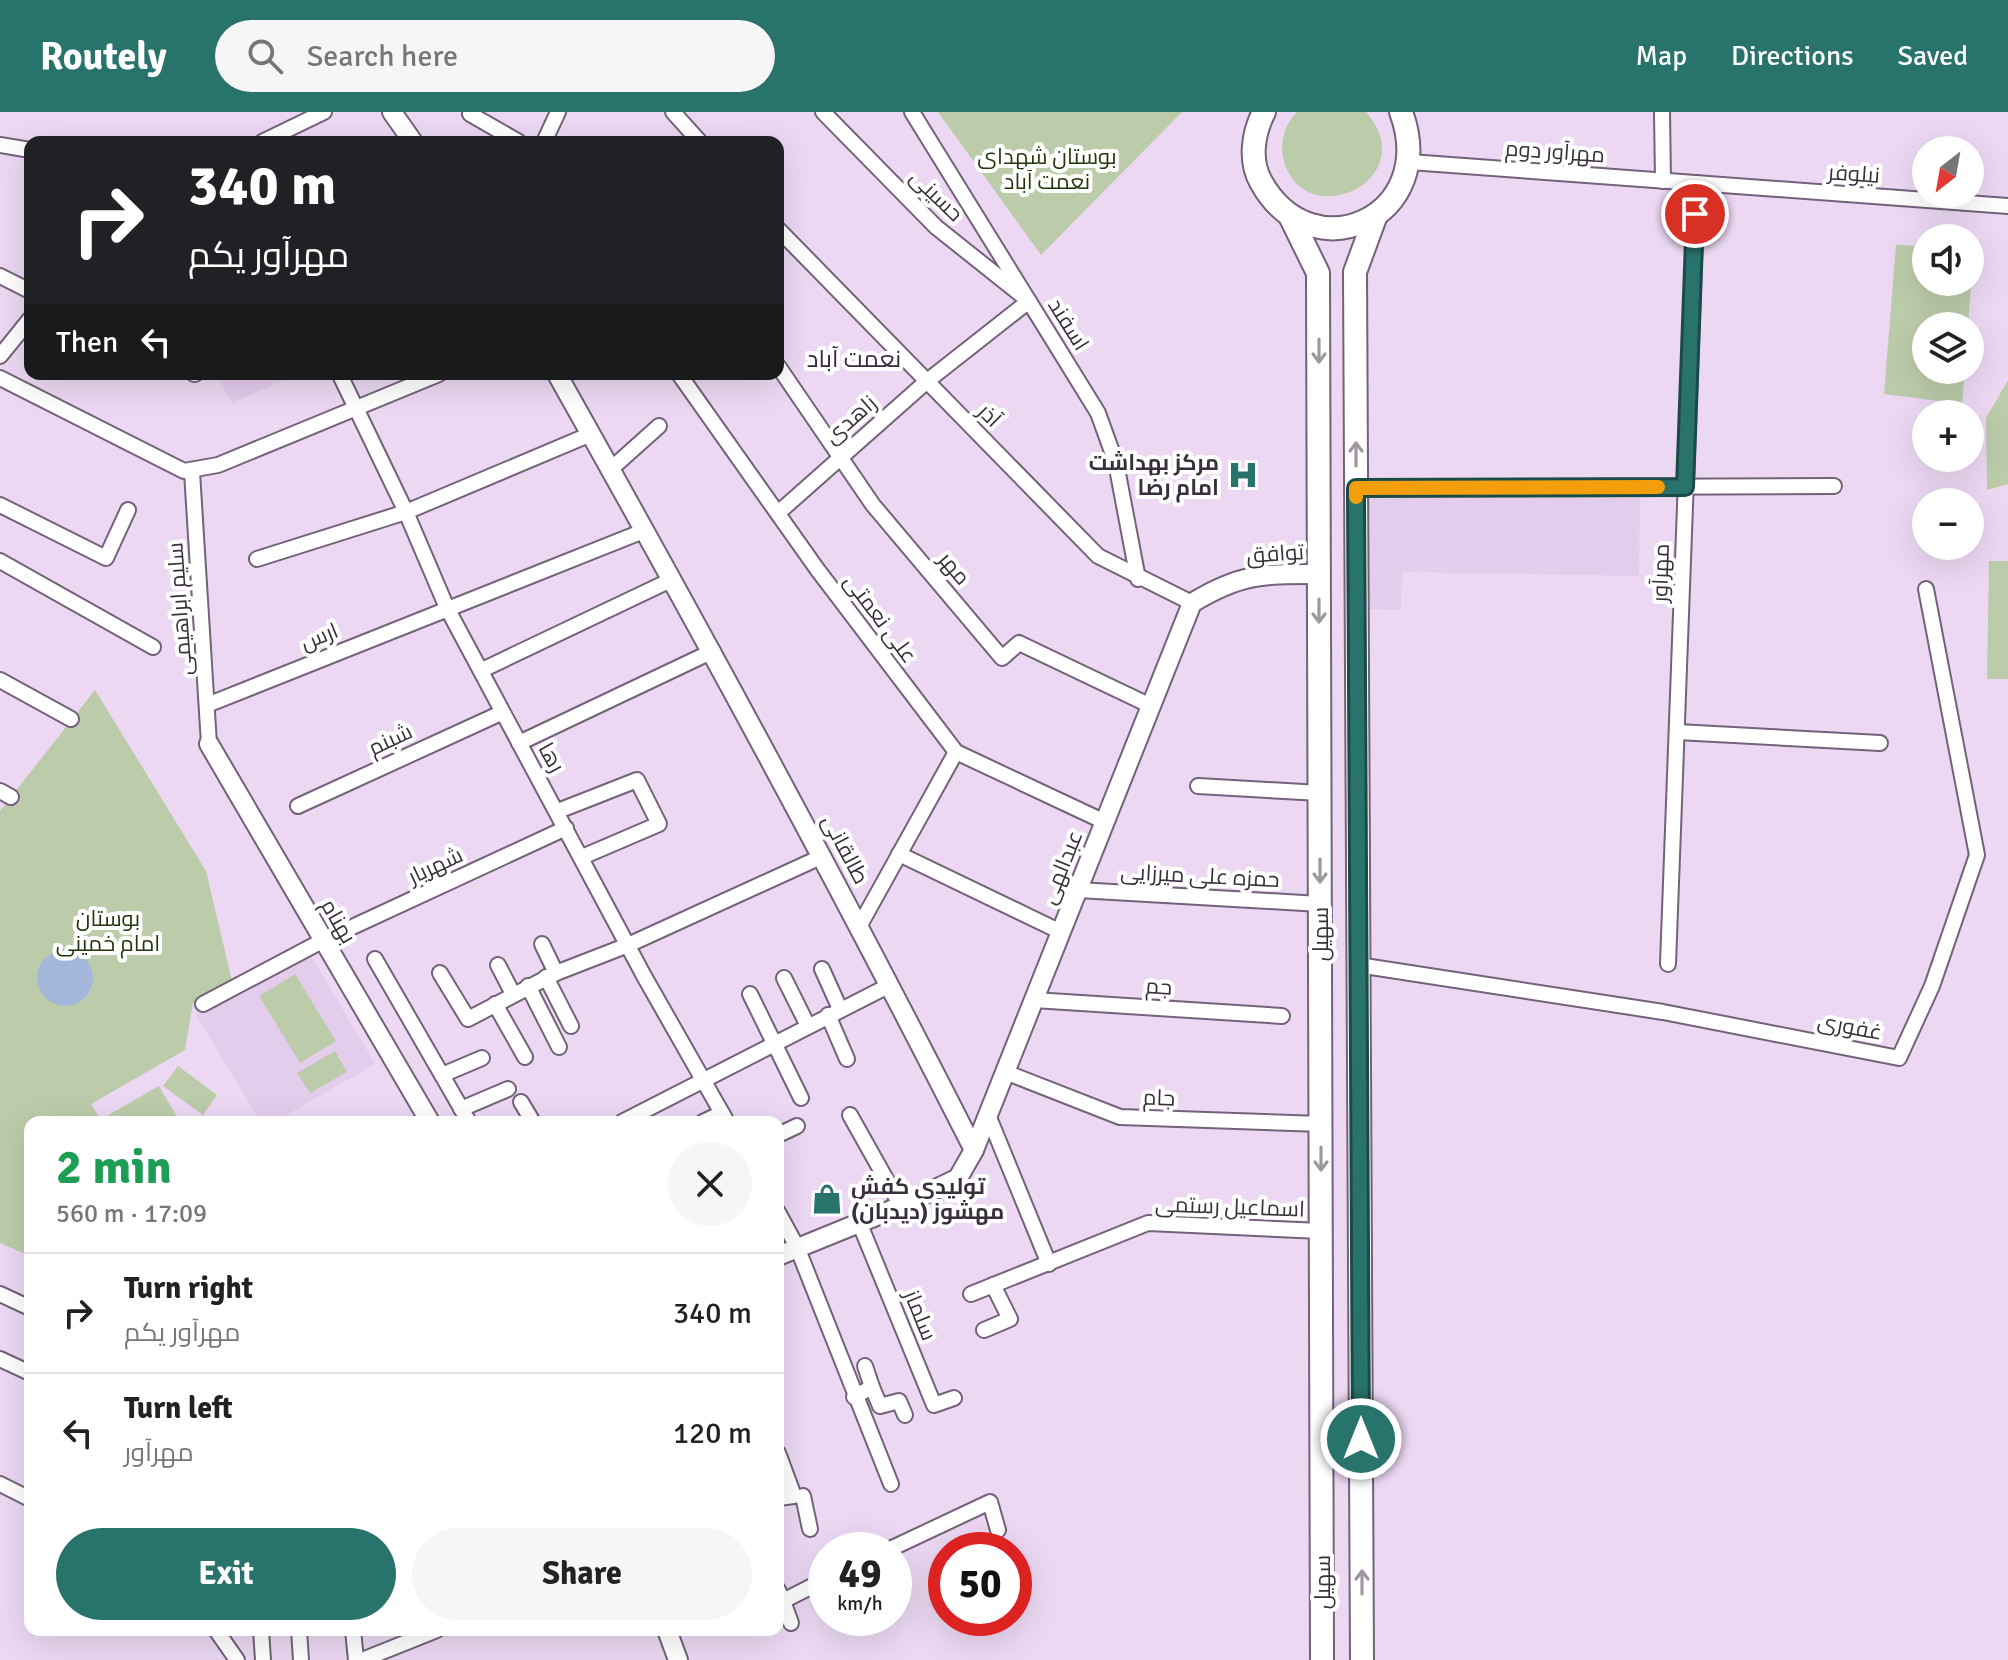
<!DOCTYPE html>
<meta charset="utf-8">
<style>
:root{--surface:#fff;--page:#f6f6f6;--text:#222;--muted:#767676;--line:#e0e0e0;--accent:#29736d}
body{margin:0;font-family:Signika,Cairo,sans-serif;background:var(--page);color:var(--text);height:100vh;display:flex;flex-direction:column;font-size:30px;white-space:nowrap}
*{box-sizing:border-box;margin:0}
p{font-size:26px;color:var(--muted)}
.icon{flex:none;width:44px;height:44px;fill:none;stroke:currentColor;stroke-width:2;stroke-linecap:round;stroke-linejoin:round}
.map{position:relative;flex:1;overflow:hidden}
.side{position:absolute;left:24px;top:1004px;width:760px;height:520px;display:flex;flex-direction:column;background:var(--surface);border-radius:16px;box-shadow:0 8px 32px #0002}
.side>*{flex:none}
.banner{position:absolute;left:24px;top:24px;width:760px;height:244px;border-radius:16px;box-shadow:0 8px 32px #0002;background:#202124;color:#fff;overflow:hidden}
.needle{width:52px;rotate:211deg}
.tools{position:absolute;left:1912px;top:24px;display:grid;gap:16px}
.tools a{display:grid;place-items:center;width:72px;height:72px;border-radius:50%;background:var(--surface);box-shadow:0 8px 32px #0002;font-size:40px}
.speed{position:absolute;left:808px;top:1420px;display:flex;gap:16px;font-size:40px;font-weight:700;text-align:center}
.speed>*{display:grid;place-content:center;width:104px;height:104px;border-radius:50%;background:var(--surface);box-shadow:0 8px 32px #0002;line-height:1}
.speed small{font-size:20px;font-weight:400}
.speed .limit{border:12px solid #d22;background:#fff;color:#111}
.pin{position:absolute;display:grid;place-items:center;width:68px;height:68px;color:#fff;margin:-34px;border:4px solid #fff;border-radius:50%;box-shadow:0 2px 8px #0007}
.me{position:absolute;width:88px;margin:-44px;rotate:0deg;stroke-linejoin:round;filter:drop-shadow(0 0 6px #0008)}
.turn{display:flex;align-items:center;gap:28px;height:168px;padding:0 32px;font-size:36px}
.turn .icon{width:104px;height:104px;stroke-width:2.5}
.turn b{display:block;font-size:56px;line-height:68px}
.then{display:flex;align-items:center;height:76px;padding:0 32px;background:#0003;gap:16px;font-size:30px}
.round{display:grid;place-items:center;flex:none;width:84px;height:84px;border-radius:42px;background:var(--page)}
.head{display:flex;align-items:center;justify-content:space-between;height:136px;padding:0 32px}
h1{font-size:48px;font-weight:800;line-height:60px;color:#1e9e55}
.action{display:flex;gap:16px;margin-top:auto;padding:16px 32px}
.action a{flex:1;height:92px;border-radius:48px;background:var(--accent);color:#fff;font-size:32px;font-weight:800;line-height:92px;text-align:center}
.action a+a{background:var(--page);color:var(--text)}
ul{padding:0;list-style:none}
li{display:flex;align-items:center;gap:24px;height:120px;padding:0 32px;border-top:2px solid var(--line)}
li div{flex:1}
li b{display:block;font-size:30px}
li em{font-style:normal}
header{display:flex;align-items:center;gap:48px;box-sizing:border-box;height:112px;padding:0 40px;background:var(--accent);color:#fff}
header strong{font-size:38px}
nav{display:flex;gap:44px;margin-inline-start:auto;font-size:28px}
.search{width:560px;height:72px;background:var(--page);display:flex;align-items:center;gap:20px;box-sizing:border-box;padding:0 28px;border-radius:44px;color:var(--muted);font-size:30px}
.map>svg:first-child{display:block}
</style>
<header>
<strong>Routely</strong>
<div class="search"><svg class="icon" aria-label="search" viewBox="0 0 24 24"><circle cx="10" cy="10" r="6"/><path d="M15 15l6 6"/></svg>Search here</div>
<nav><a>Map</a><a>Directions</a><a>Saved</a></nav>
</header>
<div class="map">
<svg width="2008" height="1548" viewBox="0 0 2008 1548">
<rect width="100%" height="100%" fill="#ecd8f3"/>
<g fill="#e4cced">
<polygon points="216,262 299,262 232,291"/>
<polygon points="1366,380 1640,386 1639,464 1402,460 1401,498 1364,497"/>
<polygon points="296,838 311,844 375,952 274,1010 260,1010 196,902"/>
</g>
<g fill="#bcccab">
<polygon points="938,0 1182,0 1041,143"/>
<path d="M1297,0H1366C1426,69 1300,125 1283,45C1280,28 1285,12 1297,0Z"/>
<polygon points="1896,133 1926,134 1926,170 1970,170 1970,136 1978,136 1973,145 1968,214 1926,214 1926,258 1965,258 1962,292 1884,282"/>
<polygon points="2008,268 2008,372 1987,378 1986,306"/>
<polygon points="1989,449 2008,449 2008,567 1987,567"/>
<polygon points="95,578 206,759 232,869 193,891 185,938 91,992 102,1010 30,1010 30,1144 0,1131 0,699"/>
<polygon points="295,862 336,929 300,951 259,884"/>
<polygon points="335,939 347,960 310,981 297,961"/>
<polygon points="178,954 217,983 203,1003 163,974"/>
<polygon points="159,974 180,1010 108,1010 105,1005"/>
</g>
<circle fill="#a3b7db" cx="65" cy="866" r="28"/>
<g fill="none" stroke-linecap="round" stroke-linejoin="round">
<g stroke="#736279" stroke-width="18">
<g id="minor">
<polyline points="673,0 700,30"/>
<polyline points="912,0 1098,301 1116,351 1138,467"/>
<polyline points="1662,0 1663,69"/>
<polyline points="470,2 519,30"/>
<polyline points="262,30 324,0"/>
<polyline points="544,30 558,0"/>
<polyline points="0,33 30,38"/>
<polyline points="1410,50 2008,94"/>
<polyline points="778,117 1098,444 1192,491"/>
<polyline points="0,164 30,179"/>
<polyline points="0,244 30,207"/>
<polyline points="778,254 873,393 1002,546 1019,531 1151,594"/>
<polyline points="194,262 195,262"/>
<polyline points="679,262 817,457 956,640 1105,710"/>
<polyline points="340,263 406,400 447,496 644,864 727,1010"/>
<polyline points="0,266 184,359 218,353 439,262"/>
<polyline points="611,357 659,314"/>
<polyline points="192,360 209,632"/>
<polyline points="1356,376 1834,374"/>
<polyline points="0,393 106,446 128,398"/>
<polyline points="778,401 926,270 1029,189 936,115 823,0"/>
<polyline points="257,447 406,400 591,322"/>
<polyline points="0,449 153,535"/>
<polyline points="482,558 673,467"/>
<polyline points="0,568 71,607"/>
<polyline points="207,593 646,418"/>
<polyline points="1677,620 1880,631"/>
<polyline points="519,631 713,539"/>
<polyline points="1198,674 1320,681"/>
<polyline points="0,679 11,685"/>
<polyline points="298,694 501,601"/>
<polyline points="558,699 637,668 659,712 582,745"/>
<polyline points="899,742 1061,820"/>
<polyline points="1078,778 1320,792"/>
<polyline points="860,813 956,640"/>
<polyline points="542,832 556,861"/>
<polyline points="375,847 469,1010"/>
<polyline points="1668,852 1697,71"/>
<polyline points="498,853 513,882"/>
<polyline points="1358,853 1663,900 1899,946 1932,874 1977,743 1926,477"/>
<polyline points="822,857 840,897"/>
<polyline points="440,861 468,907 556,861 628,833 823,744"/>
<polyline points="546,865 571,914"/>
<polyline points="784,866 808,914"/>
<polyline points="528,874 559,935"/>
<polyline points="750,882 801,986"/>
<polyline points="1034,888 1282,904"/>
<polyline points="203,892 322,829 566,716"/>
<polyline points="495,892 525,945"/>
<polyline points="828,903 847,947"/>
<polyline points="1005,960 1120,1005 1321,1012"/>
<polyline points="442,963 482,946"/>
<polyline points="521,990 533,1010"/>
<polyline points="461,997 508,977"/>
<polyline points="850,1003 901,1094"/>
<polyline points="988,1003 1049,1152"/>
<polyline points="622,1010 890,873"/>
<polyline points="703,1010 722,1001"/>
<polyline points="778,1023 797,1014"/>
<polyline points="778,1100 797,1135 891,1372"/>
<polyline points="859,1110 934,1293 954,1286"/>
<polyline points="0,1182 30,1196"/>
<polyline points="971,1182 1148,1111 1321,1119"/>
<polyline points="984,1218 1010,1207 993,1173"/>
<polyline points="0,1247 30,1261"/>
<polyline points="865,1254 872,1275"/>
<polyline points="854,1285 872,1275 880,1294 899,1289 905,1303"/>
<polyline points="778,1341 794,1384 778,1386"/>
<polyline points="0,1372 30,1387"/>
<polyline points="803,1384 810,1417"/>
<polyline points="888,1438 990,1390 998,1418"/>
<polyline points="778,1478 783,1489 826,1467"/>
<polyline points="783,1489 791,1511"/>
<polyline points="216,1518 237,1548"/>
<polyline points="261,1518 263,1548"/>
<polyline points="299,1518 301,1548"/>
<polyline points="353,1518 356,1548"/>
<polyline points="362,1548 437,1518"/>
</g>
</g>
<g stroke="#736279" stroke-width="22">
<g id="tertiary">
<polyline points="392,0 413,30"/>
<path d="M557,262C701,518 841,776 974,1038"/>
<polyline points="209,632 430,1010"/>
<path d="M778,1144L901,1094L958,1066L974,1038L1192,491C1241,461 1263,462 1319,462"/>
<polyline points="667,1518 678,1548"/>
</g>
</g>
<g stroke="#736279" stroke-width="26">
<g id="secondary">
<path d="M1264,0C1253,21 1249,49 1261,70C1312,162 1440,105 1401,0"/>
<polyline points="1290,104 1318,161 1322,1548"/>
<polyline points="1362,1548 1355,160 1376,103"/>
</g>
</g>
<use href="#minor" stroke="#fff" stroke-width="14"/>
<use href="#tertiary" stroke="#fff" stroke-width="18"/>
<use href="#secondary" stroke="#fff" stroke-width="22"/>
</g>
<defs><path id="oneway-shaft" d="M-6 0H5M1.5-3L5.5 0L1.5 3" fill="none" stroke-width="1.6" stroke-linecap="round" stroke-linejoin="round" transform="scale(2)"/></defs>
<g stroke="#9c989c">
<use href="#oneway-shaft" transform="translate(1319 239) rotate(90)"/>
<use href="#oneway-shaft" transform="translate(1356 342) rotate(-90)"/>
<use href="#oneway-shaft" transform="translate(1319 499) rotate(90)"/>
<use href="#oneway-shaft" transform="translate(1320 759) rotate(90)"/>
<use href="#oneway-shaft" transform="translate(1321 1047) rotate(90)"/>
<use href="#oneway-shaft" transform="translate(1362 1470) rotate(-90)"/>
</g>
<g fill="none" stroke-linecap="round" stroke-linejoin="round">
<g stroke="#1b4b47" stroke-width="20">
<polyline id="route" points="1361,1327 1356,376 1685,375 1695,102"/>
</g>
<use href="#route" stroke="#29736d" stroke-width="14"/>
<polyline stroke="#f59e0b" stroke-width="14" points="1356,385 1356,376 1658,375"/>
</g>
<defs>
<g id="hospital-bare" transform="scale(2.4)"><path d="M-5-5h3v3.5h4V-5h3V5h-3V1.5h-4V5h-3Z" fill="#29736d" stroke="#fff" stroke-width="2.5" paint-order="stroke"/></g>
<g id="shop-bare" transform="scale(2.4)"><path d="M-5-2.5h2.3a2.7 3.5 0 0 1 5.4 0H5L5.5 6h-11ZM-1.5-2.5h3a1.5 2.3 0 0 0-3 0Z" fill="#29736d" stroke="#fff" stroke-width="2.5" paint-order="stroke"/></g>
</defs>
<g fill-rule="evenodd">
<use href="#hospital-bare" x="1243" y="363"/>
<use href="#shop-bare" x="827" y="1087"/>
</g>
<g text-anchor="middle" stroke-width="8" stroke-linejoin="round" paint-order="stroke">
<g font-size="22" fill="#38303a" stroke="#fff">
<text transform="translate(1555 39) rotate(4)" y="8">مهرآور دوم</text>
<text transform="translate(1854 61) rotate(4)" y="8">نیلوفر</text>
<text transform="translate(937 83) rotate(44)" y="8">حسینی</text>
<text transform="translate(1069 212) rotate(58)" y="8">اسفند</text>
<text transform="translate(990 303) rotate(45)" y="8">آذر</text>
<text transform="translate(850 307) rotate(-41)" y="8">زاهدی</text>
<text transform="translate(1275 441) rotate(-4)" y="8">توافق</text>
<text transform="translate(955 456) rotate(50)" y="8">مهر</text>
<text transform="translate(1660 461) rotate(-88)" y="8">مهرآور</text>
<text transform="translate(179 497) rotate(-94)" y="8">سلیم ابراهیمی</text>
<text transform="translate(881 506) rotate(53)" y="8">علی نعمتی</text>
<text transform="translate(319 524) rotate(-22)" y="8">ارس</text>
<text transform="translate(390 627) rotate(-25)" y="8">شبنم</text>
<text transform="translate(552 645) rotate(60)" y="8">رها</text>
<text transform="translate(846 737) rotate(62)" y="8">طالقانی</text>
<text transform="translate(435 753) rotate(-25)" y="8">شهریار</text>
<text transform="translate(1061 755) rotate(-68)" y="8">عبدالهی</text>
<text transform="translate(1200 763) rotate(3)" y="8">حمزه علی میرزایی</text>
<text transform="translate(339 809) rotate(60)" y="8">بهنام</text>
<text transform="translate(1320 822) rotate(-90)" y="8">سهیل</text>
<text transform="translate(1159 874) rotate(4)" y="8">جم</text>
<text transform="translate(1850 914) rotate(11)" y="8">غفوری</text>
<text transform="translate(1159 985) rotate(2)" y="8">جام</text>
<text transform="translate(1230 1094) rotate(2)" y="8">اسماعیل رستمی</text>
<text transform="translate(921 1203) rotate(68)" y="8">سلماز</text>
<text transform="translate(1322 1470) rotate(-90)" y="8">سهیل</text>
</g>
<g font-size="22" fill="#25360b" stroke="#fff">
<text x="1047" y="52">بوستان شهدای<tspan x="1047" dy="25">نعمت آباد</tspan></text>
<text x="108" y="814">بوستان<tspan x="108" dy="25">امام خمینی</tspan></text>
</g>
<g font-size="22" font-weight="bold" fill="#38303a" stroke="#fff" text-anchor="end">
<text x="1219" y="358">مرکز بهداشت<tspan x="1219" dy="25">امام رضا</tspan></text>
<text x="851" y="1082" text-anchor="start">تولیدی کفش<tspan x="851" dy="25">مهشوز (دیدبان)</tspan></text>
</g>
<g font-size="24" fill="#36273c" stroke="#fff">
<text x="854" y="255">نعمت آباد</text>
</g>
</g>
</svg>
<div class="tools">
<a><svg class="needle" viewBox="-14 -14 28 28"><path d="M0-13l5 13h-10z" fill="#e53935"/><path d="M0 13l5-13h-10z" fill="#767676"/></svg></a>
<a><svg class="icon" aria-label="sound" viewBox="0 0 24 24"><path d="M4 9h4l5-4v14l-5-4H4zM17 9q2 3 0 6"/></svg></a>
<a><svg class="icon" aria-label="layers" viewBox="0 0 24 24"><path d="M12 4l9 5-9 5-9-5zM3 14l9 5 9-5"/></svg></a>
<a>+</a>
<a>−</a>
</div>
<div class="speed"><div>49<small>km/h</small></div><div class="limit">50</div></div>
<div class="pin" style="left:1695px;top:102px;background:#d93025"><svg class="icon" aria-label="arrive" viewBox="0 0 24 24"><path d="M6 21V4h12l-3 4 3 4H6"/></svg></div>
<svg class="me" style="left:1361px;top:1327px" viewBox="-20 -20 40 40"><circle r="17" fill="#29736d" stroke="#fff" stroke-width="3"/><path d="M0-11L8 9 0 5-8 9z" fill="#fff"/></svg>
<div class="banner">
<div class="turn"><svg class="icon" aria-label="right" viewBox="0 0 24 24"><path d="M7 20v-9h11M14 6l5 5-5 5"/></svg><div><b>340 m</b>مهرآور یکم</div></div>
<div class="then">Then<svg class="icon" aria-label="left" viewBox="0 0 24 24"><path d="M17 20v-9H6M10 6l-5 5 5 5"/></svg></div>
</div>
<section class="side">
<div class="head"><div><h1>2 min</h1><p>560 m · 17:09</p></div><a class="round"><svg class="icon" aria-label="close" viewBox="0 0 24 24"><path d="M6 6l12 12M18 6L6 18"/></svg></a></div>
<ul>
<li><svg class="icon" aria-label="right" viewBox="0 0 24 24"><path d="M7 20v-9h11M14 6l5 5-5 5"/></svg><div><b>Turn right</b><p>مهرآور یکم</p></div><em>340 m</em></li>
<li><svg class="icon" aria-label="left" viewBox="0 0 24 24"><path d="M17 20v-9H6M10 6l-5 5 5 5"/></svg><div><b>Turn left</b><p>مهرآور</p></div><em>120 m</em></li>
</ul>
<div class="action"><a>Exit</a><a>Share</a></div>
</section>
</div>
